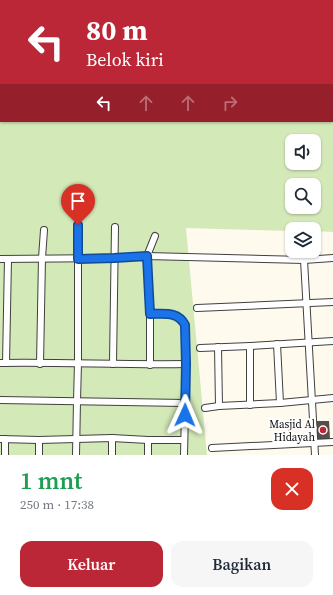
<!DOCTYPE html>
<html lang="id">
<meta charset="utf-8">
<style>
:root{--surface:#fff;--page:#f6f6f7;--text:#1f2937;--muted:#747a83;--accent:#bc2737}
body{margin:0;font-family:"Source Serif 4",serif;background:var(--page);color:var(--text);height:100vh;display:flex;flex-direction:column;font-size:15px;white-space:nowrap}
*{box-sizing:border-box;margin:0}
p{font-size:13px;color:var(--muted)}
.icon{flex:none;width:22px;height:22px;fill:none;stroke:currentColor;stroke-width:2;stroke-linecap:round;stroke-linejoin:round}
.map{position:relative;height:455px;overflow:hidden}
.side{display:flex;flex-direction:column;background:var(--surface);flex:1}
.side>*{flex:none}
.hud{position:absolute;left:0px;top:0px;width:333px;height:122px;box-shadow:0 1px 3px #0004;background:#bc2737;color:#fff;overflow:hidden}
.buttons{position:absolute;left:285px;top:134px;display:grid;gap:8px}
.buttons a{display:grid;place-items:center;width:36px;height:36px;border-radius:8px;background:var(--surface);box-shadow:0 1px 3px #0004;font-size:20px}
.pin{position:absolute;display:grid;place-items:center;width:34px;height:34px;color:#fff;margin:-41px -17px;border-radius:50% 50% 50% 0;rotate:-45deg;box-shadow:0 0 4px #0007}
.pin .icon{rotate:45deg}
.me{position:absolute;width:44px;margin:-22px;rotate:1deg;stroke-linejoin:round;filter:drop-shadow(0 0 3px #0008)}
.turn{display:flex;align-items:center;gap:14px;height:84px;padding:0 20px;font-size:18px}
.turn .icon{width:52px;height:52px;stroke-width:2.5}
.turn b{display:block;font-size:28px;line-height:34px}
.lanes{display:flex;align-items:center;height:38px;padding:0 20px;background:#0003;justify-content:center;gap:20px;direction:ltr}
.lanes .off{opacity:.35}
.round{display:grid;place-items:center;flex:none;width:42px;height:42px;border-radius:12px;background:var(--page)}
.head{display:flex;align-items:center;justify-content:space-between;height:68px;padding:0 20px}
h1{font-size:24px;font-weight:600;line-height:30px;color:#1e9e55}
.cta{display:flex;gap:8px;margin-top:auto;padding:8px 20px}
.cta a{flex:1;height:46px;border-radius:12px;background:var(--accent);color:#fff;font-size:16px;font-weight:600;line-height:46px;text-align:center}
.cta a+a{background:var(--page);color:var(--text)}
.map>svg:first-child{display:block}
</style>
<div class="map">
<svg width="333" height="455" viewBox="0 0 333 455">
<rect width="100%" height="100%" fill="#fffaee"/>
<path fill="#d4e9b8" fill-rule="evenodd" d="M0,0H333V232L314,231V229H292V231L186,228L207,455H0ZM1,1H332V121H1ZM292,141H314V163H292ZM292,185H314V207H292Z"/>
<polygon fill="#564e4a" points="315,421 329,421 330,439 316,440"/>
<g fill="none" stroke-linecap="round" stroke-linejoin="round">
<g stroke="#404040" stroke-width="8">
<g id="street">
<polyline points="299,1 322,0"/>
<polyline points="0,43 1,44"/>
<polyline points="0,259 114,258 147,256 304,260 333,258"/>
<polyline points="304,260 315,455"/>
<polyline points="197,308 333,302"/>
<path d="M150,314C164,314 178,311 185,325L186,364L184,455"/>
<polyline points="277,344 280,403"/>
<polyline points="250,346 250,405"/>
<polyline points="218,347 219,406"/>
<polyline points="200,348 250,346 333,341"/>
<path d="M0,363C62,362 124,365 186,364"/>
<polyline points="6,363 8,259"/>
<polyline points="40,364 42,258 44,230"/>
<polyline points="113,364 115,227"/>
<polyline points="150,365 150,314 147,256 155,236"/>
<polyline points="0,400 185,403"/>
<polyline points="205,408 219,406 280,403 333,398"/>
<polyline points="0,439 39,440 112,438 148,440 184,440"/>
<polyline points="5,439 5,455"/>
<polyline points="39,440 39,455"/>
<polyline points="148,440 148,455"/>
<polyline points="212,448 333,442"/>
<polyline points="76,455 77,401 78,363 78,225"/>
<polyline points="112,455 112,438"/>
</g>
</g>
<use href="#street" stroke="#fff" stroke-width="6"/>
</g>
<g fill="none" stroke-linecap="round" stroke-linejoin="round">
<g stroke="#114b97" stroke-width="10">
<path id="route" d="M78,225V259L114,258L147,256L150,314C164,314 178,311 185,325L186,364L185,415"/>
</g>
<use href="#route" stroke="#1a73e8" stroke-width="7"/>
</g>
<circle fill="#bc2737" stroke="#fff" stroke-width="1.5" cx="323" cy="430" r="4"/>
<g text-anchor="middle" stroke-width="4" stroke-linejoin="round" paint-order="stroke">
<g font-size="11" fill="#0d0d0d" stroke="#fff" text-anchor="end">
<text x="315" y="428">Masjid Al<tspan x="315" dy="13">Hidayah</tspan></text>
</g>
</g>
</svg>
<div class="buttons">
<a><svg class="icon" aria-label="sound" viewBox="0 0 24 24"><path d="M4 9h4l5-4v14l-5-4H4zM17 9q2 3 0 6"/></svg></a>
<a><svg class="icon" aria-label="search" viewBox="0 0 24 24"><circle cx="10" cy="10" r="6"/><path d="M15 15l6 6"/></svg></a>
<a><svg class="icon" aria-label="layers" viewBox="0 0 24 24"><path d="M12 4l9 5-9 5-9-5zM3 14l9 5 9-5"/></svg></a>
</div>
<div class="pin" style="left:78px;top:225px;background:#d93025"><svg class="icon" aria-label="arrive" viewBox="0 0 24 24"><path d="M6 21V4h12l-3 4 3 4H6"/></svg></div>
<svg class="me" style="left:185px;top:415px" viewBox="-20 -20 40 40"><path d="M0-17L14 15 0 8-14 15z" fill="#1a73e8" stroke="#fff" stroke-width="4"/></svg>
<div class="hud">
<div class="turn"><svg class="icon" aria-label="left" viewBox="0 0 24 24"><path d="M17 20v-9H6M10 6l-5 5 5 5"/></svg><div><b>80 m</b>Belok kiri</div></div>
<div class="lanes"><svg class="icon" aria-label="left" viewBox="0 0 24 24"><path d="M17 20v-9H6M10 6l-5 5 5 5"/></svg><svg class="icon off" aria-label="ahead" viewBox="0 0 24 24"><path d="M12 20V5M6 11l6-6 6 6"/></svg><svg class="icon off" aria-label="ahead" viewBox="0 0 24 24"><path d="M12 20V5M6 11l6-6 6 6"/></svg><svg class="icon off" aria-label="right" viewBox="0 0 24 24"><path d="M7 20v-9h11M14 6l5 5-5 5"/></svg></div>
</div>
</div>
<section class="side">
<div class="head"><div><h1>1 mnt</h1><p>250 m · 17:38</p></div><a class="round" style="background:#d93025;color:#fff"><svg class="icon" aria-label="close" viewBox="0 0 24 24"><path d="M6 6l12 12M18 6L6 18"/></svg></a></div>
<div class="cta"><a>Keluar</a><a>Bagikan</a></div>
</section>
